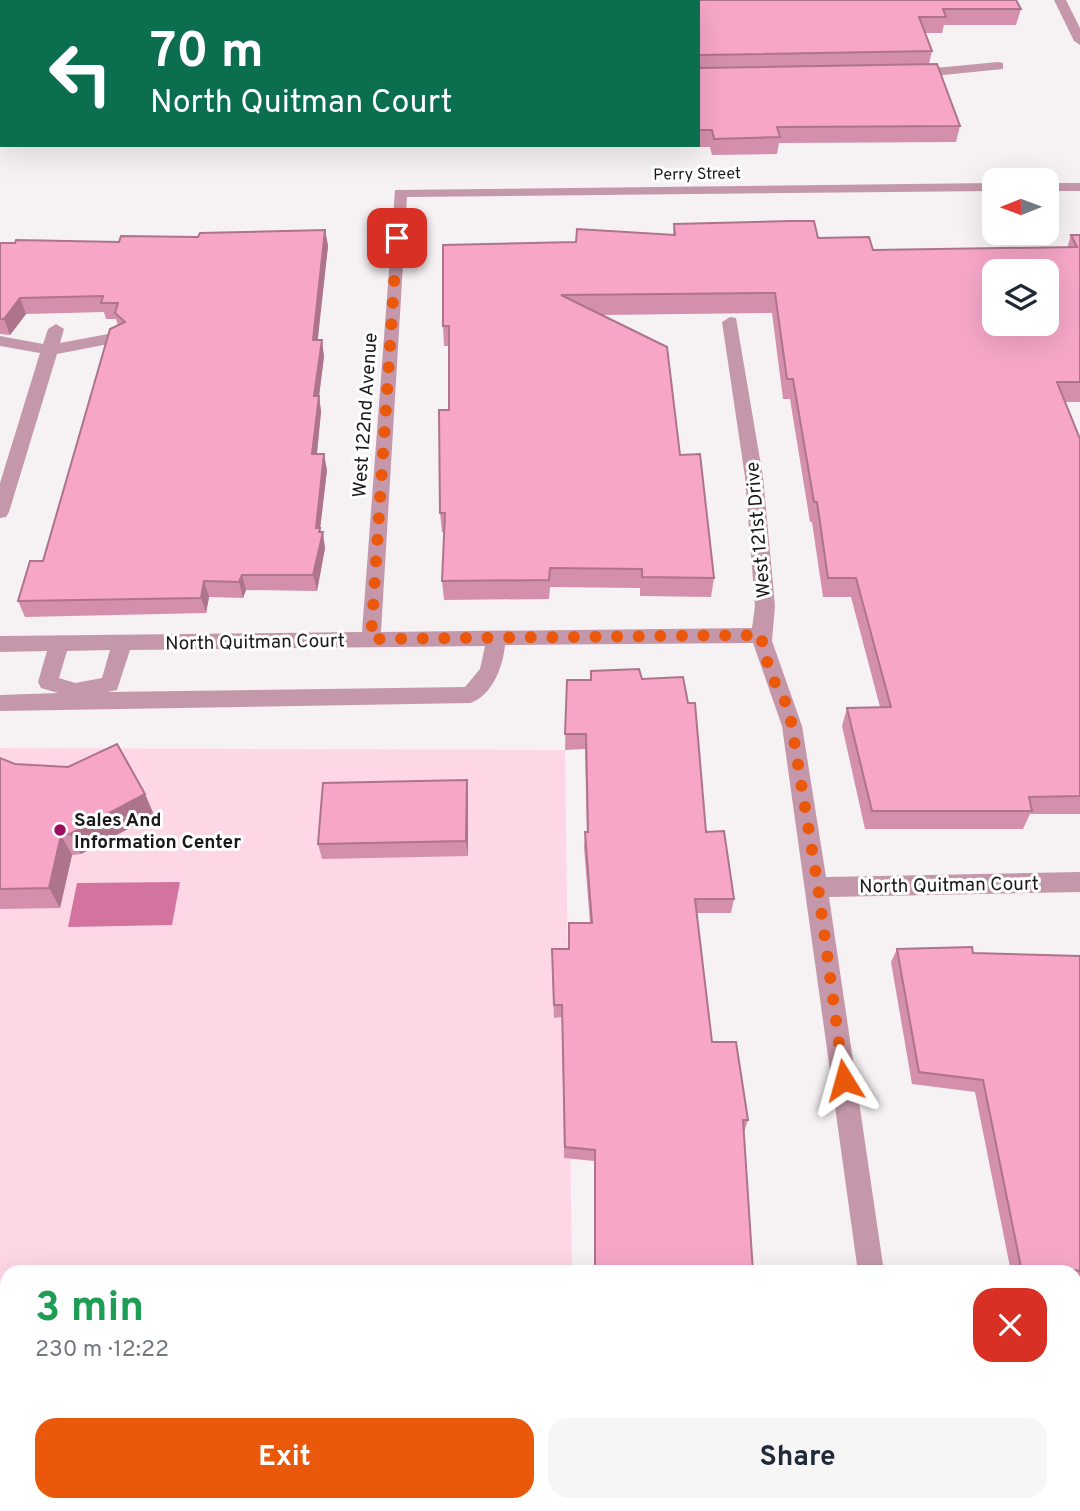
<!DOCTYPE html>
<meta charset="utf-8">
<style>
:root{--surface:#fff;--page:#f6f6f7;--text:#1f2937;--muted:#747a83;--accent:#ea580c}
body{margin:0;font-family:Overpass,sans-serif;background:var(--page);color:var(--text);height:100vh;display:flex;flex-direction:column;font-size:26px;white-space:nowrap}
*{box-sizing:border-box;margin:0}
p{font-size:23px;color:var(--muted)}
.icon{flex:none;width:38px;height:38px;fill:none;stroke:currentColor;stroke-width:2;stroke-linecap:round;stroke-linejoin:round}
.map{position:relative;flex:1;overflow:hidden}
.panel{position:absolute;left:0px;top:1265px;width:1082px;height:247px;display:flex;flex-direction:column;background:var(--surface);border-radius:21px 21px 0 0;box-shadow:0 7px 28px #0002}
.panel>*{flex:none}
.hud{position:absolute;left:0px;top:0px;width:700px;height:147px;box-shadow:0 7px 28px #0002;background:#0b6e4f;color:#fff;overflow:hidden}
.needle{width:46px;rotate:269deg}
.tools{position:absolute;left:982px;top:168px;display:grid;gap:14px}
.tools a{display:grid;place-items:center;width:77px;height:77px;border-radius:14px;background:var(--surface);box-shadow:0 7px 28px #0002;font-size:35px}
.pin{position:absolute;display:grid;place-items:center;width:60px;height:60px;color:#fff;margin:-30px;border-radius:14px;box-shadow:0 4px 10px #0006}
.me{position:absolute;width:77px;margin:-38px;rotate:352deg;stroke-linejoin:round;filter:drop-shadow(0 0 5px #0008)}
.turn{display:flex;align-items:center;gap:24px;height:147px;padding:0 35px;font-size:32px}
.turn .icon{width:91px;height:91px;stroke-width:2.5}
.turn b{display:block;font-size:49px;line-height:60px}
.round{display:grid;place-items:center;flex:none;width:74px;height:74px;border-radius:21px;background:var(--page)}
.headline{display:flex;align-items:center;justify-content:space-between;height:119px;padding:0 35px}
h1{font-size:42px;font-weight:700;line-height:52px;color:#1e9e55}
.cta{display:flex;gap:14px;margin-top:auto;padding:14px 35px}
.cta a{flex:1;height:80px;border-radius:21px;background:var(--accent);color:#fff;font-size:28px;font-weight:700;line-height:80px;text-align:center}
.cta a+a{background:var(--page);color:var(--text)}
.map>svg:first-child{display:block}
</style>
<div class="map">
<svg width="1080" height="1511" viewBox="0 0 1080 1511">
<rect width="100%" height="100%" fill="#f6f1f3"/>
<polygon fill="#fed7e6" points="0,748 565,750 572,1272 7,1272 7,1450 0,1450"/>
<polygon fill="#d3739f" points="180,882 172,925 68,927 77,883"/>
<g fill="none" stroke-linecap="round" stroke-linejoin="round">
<g fill="#c498aa" fill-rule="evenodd">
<polygon points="278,0 291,0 292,2 279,2"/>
<polygon points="1054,0 1066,0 1080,28 1080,45 1074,41"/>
<polygon points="998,62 1003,63 1003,69 914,78 907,74 914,70"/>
<path d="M994,183V191L407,197L381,632L752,628L755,606L745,477L722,322L730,317L736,318L763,477L775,606L772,641L802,726L826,877L1080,872V892L829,897L884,1272H858L782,726L753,643L505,645C503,667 492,696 470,703L0,711V695L58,693L41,688L38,682L47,651L0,652V636L362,632L395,190ZM485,646L480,669L465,687L107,692L117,690L130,650ZM110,650L102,678L75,683L59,678L67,651Z"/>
<rect x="1046" y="183" width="34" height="8"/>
<polygon points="56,324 64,329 60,343 119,332 127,337 119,342 57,354 9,512 6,517 0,518 0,483 40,353 0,346 0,336 43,344 48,329"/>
<polygon points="1080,1379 1080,1407 1074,1408 1074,1380"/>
<polygon points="887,1505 917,1505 918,1511 888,1511"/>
</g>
</g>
<g fill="#d48fac">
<polygon points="335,0 1016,0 1021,9 1016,25 944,25 942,33 925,33 932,51 929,64 960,126 956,142 779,143 777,154 712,155 710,147 690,147 690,145 698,145 698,2 339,2"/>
<polygon points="674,224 818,238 873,250 1067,248 1071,235 1080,235 1080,402 1065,402 1080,439 1080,814 1030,814 1023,829 865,829 842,726 847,708 880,707 851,597 823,597 812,522 810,522 790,399 783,399 772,313 601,315 680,455 714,578 711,597 640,596 640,588 550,587 549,599 444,600 442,581 444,532 442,532 440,513 449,410 449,346 444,346 443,326 576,242 673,235"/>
<polygon points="325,230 328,246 317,340 324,356 319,396 321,412 317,454 327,470 320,529 325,548 317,591 246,590 243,598 209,597 206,613 25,617 18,601 43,561 118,325 116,319 106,319 104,312 26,314 10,335 0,334 0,243 119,242"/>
<polygon points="591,671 642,679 734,899 731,913 697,913 712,1042 748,1120 744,1132 753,1272 594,1272 594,1161 564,1158 562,1017 554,1018 552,963 552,949 568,949 569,923 590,923 584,847 585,832 587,832 585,749 565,750 567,680 591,680"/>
<polygon points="0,758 15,764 145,794 154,815 81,854 72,855 60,908 0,909"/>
<polygon points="468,795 468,856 322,859 318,844"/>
<polygon points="897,949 973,953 1080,956 1080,1281 1074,1281 1074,1272 1011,1272 975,1092 912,1084 891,962"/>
</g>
<g fill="#ad748c">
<rect x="0" y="112" width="2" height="18"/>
<polygon points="325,230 328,246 316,356 313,340"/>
<polygon points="20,298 26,314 10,335 4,319"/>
<polygon points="322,340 324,356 319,396 321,412 315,470 312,454 314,396"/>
<polygon points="324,454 327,470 320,529 322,536 323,532 325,548 317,591 313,575 316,528"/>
<polygon points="242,575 246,590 243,598 239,582"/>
<polygon points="204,581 209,597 206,613 201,598"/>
<polygon points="467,780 468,795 468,856 466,841"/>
<polygon points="145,794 154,815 81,854 70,834"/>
<polygon points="61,835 72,855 60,908 49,888"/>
<polygon points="45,1505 58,1505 57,1511 44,1511"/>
<polygon points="346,1505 351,1505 351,1511 345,1511"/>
</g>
<g fill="#f7a6c8" stroke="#ad748c" stroke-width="2" fill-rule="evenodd">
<polygon points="0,0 215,0 217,2 2,2 2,112 0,112"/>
<polygon points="363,0 1016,0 1021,9 943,9 946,17 919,17 932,51 700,55 698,56 698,2 366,2"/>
<polygon points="698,63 700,68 937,64 960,126 777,127 780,137 714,139 712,130 698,130"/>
<path d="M790,221H814L818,238L869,237L873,250L1077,247L1071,235H1080V382H1057L1080,439V796L1029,797L1032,811H872L847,708L891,707L856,578H828L817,502H814L793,379H787L775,293L561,295L667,347L680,455L700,454L714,578L642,577V569L550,568L549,580L442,581L445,513H440L439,410H449V326H443V245L576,242L577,229L675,235L674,224ZM994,271H1046V324H994Z"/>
<polygon points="325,230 313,340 322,340 314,396 319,396 312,454 324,454 316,528 320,528 319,532 323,532 313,575 242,575 239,582 204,581 201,598 18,601 30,561 43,561 110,329 125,322 115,313 118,303 101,303 103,296 20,298 4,319 0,319 0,243 15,243 16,240 119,242 121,236 198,237 200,233"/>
<polygon points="639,669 642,679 683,677 688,703 695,703 706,832 724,831 734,899 695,899 712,1042 736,1042 748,1120 743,1120 753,1272 595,1272 595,1150 565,1147 562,1005 554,1005 552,949 569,949 569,923 592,923 585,832 588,832 586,734 565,734 567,680 591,680 591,671"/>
<polygon points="117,744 145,794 70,834 61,835 49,888 0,889 0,758 15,764 68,767"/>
<polygon points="467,780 466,841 318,844 323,783"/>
<polygon points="972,947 973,953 1080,956 1080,1271 1066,1269 1066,1272 1022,1272 983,1080 919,1072 897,949"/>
<polygon points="1074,1307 1077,1319 1074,1319"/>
<polygon points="7,1499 7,1505 45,1505 44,1511 0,1511 0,1500"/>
<polygon points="246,1505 346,1505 345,1511 137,1511"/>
<polygon points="430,1505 484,1505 483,1511 429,1511"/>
<polygon points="606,1505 792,1505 793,1511 606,1511"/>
</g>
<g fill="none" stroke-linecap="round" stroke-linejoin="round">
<polyline stroke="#ea580c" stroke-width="12" stroke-dasharray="0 21.6" points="397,238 371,639 762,635 762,646 773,679 789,709 818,887 844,1080"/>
</g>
<circle fill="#9a0f61" stroke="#fff" stroke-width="2.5" cx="60" cy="830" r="7"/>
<g text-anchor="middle" stroke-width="6" stroke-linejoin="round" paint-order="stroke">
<g font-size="16" fill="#1b1919" stroke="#fff">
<text transform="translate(697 173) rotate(-1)" y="6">Perry Street</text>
</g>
<g font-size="19" fill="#1b1919" stroke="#fff">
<text transform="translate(364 415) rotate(-86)" y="7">West 122nd Avenue</text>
<text transform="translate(757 530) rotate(-95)" y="7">West 121st Drive</text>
<text transform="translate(255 641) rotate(-1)" y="7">North Quitman Court</text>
<text transform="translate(949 884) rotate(-1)" y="7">North Quitman Court</text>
</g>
<g font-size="19" font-weight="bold" fill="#1b1919" stroke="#fff" text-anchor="start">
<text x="74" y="826">Sales And<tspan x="74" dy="22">Information Center</tspan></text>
</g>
</g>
</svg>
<div class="tools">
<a><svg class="needle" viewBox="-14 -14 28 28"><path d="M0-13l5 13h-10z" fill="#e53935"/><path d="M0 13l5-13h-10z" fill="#747a83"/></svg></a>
<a><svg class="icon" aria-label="layers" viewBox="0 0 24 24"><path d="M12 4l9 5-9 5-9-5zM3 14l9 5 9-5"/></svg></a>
</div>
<div class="pin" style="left:397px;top:238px;background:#d93025"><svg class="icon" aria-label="arrive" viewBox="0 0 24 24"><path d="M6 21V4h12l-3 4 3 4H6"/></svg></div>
<svg class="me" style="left:844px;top:1080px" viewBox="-20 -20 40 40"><path d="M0-17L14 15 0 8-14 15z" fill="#ea580c" stroke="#fff" stroke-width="4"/></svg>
<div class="hud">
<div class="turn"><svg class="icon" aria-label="left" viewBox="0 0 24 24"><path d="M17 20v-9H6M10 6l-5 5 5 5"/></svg><div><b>70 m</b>North Quitman Court</div></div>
</div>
<section class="panel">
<div class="headline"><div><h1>3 min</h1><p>230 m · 12:22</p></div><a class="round" style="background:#d93025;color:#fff"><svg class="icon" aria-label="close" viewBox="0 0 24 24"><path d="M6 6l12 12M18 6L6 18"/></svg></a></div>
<div class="cta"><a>Exit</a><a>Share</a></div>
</section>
</div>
